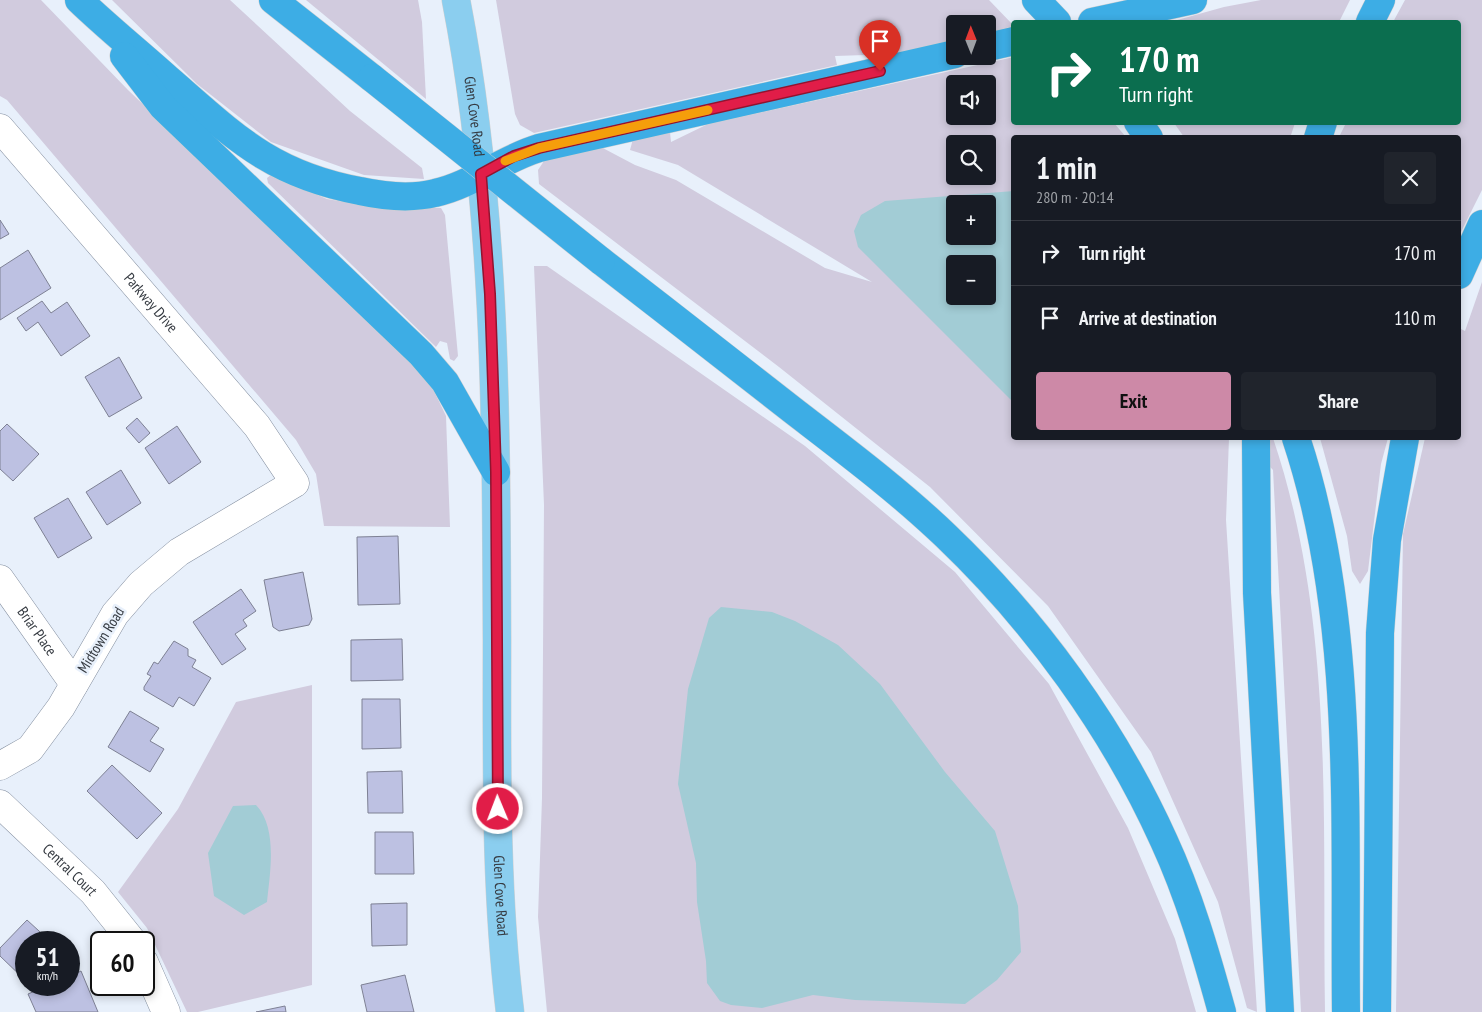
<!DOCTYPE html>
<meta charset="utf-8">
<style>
:root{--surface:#171b24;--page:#20242c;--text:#f1f3f6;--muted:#9ea1a6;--line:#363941;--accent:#cd89a7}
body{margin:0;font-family:"PT Sans Narrow",sans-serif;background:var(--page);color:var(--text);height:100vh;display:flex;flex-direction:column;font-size:19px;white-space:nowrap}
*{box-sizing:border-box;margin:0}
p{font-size:16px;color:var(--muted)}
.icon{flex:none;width:28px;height:28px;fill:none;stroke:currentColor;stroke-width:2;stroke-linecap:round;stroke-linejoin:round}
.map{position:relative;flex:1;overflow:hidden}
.details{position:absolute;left:1011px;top:135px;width:450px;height:305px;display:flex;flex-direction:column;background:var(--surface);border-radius:5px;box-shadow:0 2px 8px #0003}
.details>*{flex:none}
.guide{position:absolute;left:1011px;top:20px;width:450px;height:105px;border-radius:5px;box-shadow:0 2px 8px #0003;background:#0b6e4f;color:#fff;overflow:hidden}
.needle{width:32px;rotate:359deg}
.fabs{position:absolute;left:946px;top:15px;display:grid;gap:10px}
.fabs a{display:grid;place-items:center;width:50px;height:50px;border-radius:5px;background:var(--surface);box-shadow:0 2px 8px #0003;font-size:25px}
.speed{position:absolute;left:15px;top:931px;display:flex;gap:10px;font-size:25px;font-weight:700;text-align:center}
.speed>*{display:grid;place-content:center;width:65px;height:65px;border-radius:50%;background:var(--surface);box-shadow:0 2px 8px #0003;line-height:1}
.speed small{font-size:12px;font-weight:400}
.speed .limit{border:2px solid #111;border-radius:8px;background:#fff;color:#111}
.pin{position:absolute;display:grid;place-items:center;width:42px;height:42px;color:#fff;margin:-51px -21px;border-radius:50% 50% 50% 0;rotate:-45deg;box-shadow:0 0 5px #0007}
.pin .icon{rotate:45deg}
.me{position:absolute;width:55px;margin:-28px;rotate:359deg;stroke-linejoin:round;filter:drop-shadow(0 0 4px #0008)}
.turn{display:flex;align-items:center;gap:18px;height:105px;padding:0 25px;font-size:22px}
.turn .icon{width:65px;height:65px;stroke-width:2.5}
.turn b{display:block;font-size:35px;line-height:42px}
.round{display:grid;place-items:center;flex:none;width:52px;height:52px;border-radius:5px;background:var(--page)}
.summary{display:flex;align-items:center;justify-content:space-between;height:85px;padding:0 25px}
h1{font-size:30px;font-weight:700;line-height:38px}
.button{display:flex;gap:10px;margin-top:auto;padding:10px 25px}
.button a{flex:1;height:58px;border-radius:5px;background:var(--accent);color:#111;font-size:20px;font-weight:700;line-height:58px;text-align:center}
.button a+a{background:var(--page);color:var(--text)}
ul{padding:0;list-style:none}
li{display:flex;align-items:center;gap:15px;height:65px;padding:0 25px;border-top:1px solid var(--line)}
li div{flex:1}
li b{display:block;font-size:19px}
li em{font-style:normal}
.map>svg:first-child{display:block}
</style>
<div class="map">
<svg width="1482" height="1012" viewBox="0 0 1482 1012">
<rect width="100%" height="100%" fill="#e8f0fb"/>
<g fill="#d1cbde" fill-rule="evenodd">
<polygon points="0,0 41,0 128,90 426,374 446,416 450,527 324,526 316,474 296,440 7,100 0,96"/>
<polygon points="112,0 230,0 350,111 422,168 424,179 364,175 271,142 197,84"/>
<polygon points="306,0 418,0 422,22 426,99"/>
<polygon points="496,0 989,0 1014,26 988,33 988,24 955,24 955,40 895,54 835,56 837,65 534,133 520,125 515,114"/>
<polygon points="1261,0 1350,0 1339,22 1170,22 1224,7"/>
<polygon points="1405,0 1482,0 1482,190 1459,236 1459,138 1339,137 1346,123 1459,122 1459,22 1393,22"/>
<path d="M1014,57V122L1114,123L1126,137L1014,138V438H1229L1226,520L1257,1012L1247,1008L1218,902L1151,752L1048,606L930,487L779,367L539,184L538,170L546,158L599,146L635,165L676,180L825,268L872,282L678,165L630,150L633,139L670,132L671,142L708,124ZM955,84H988V116H955ZM955,144H988V176H955ZM955,204H988V236H955ZM955,264H988V296H955Z"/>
<polygon points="1174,123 1295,123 1290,138 1184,137"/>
<polygon points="271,175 327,199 380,208 441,208 445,215 458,356 454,361 450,359 447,343 440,341 436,347 268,183 267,178"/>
<polygon points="534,266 547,266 805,446 955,572 1049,684 1128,828 1175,939 1196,1012 547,1012 538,917 542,798 544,505"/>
<polygon points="1482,282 1482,1012 1396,1012 1403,534 1425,438 1459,438 1459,328 1465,331"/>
<path d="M1243,438H1273C1335,622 1322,820 1325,1012H1301L1273,470Z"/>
<polygon points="1320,438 1388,438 1381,464 1368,571 1360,584 1352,571 1347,536"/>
<polygon points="312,685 312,985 198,1012 187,1012 147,928 118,892 178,809 236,702"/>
</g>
<g fill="#a2ccd5" fill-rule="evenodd">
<path d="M1014,191V403L858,247L854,231L861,215L885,201ZM955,204H988V236H955ZM955,264H988V296H955Z"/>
<polygon points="721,607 772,612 795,621 838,645 880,684 945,772 995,831 1018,906 1021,952 997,980 965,1004 855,1000 813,995 762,1008 731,1005 720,1001 707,983 706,961 697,902 696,863 678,784 688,689 709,618"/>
<path d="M256,805C278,828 270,873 267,902L244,915L214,896L208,853L233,806Z"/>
</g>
<g fill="#bdc1e2" stroke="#7e8194">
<polygon points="0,220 9,234 0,239"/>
<polygon points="28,250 51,288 0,320 0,268"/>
<polygon points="42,301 51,313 67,302 90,336 61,356 38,322 26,331 17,318"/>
<polygon points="119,357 142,398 109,417 85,377"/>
<polygon points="137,418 150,433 139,443 126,428"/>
<polygon points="7,424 39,454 13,481 0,469 0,431"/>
<polygon points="177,426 201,462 169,484 145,448"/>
<polygon points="121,470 141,503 107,525 86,492"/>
<polygon points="68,498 92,538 58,558 34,518"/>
<polygon points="398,536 400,604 358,605 357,537"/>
<polygon points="303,572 312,619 309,625 279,631 273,627 264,580"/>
<polygon points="241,589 256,611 243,620 247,626 235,634 246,649 222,665 193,622"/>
<polygon points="402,639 403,680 351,681 351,640"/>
<polygon points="174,641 188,649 188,656 196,660 192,667 211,678 194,706 179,697 173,707 144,690 144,687 151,676 147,674 154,662 158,664"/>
<polygon points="362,699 400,699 401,748 362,749"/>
<polygon points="130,711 159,728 150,741 164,749 150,772 108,747"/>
<polygon points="112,765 162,813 137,839 87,791"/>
<polygon points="402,771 403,813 368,813 367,772"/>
<polygon points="375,832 413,832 414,874 375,874"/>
<polygon points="407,903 407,945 372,946 371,904"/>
<polygon points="27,920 51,942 26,942 26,981 0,956 0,948"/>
<polygon points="81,971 98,1012 36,1012 28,994 49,985 69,985 69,977"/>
<polygon points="405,975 414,1012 367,1012 361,985"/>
<polygon points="285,1006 286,1012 256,1012"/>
</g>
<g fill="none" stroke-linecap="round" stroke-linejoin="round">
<g stroke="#838e9f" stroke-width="29">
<g id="street">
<path id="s1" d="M0,128L257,426L295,483L179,552L141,584L115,614L61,707L30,749L0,766"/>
<path id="s2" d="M0,579L74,684"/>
<path id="s3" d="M0,804L93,892L133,942"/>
<polyline points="144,962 166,1012"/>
</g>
</g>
<g stroke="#cfd0d1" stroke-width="29">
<g id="primary">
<path id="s4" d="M456,0C497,210 496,427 497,640C497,764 495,889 510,1012"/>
</g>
</g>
<g stroke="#cfd0d1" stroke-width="29">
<g id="highway">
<path d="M79,0C107,27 138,52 167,78C233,135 269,174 360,191C383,196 411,199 435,193C472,185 502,159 539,148L955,54"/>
<polyline points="273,0 372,78"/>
<polyline points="1036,0 1057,22"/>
<polyline points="1092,22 1193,0"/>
<polyline points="1370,22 1381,0"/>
<polyline points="988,47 1014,41"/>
<polyline points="124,56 163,107 421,354 445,382 496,472"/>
<polyline points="1138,122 1149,138"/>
<polyline points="1318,138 1323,122"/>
<path d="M601,261C666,311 731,362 795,412C847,452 899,491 946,536C1036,622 1113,728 1164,841C1189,895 1206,954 1222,1012"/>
<polyline points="1459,275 1482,224"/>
<polyline points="1256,438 1257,593 1280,1012"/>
<path d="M1296,438C1356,617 1344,825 1346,1012"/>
<polyline points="1377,1012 1380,633 1387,540 1405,438"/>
</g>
</g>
<use href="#street" stroke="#fff" stroke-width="28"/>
<use href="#primary" stroke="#8bceef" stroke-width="28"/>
<use href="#highway" stroke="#3dade5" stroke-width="28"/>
<g stroke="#cfd0d1" stroke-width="29" stroke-linecap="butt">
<polyline id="highway-bridge" points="372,78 601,261"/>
</g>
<use href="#highway-bridge" stroke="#3dade5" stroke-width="28"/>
</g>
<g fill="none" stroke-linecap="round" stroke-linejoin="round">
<g stroke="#92132f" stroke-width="12">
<polyline id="route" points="498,809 496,472 490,294 481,174 514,156 539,148 880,71"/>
</g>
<use href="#route" stroke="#e11d48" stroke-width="9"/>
<polyline stroke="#f59e0b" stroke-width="9" points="505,161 539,148 708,110"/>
</g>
<g text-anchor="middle" stroke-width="5" stroke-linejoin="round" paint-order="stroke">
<g font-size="15" fill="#353a41" stroke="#e8f0fb">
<text dy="5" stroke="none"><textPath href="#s4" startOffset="118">Glen Cove Road</textPath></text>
<text dy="5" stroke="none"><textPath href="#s1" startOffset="231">Parkway Drive</textPath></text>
<text dy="5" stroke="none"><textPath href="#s2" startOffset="64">Briar Place</textPath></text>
<text transform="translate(101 640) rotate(-58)" y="5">Midtown Road</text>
<text dy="5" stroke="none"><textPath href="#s3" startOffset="96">Central Court</textPath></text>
<text dy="5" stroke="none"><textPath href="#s4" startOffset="898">Glen Cove Road</textPath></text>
</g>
</g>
</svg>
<div class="fabs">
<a><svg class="needle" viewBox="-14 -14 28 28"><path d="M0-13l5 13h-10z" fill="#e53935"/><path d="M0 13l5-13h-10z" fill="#9ea1a6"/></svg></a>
<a><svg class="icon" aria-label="sound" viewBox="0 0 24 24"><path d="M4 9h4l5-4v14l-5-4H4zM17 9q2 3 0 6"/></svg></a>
<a><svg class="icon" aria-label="search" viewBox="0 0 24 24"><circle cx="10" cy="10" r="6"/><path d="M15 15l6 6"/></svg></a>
<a>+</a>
<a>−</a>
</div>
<div class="speed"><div>51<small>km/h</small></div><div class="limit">60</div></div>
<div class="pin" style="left:880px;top:71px;background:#d93025"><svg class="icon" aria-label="arrive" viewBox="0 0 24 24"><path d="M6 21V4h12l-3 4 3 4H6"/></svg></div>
<svg class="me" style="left:498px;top:809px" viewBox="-20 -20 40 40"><circle r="17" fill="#e11d48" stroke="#fff" stroke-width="3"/><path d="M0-11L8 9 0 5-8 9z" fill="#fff"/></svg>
<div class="guide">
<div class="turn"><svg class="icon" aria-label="right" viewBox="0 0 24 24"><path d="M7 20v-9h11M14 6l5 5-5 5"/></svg><div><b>170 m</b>Turn right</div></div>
</div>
<section class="details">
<div class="summary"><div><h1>1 min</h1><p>280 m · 20:14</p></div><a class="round"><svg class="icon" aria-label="close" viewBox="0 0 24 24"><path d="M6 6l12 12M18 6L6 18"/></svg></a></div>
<ul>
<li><svg class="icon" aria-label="right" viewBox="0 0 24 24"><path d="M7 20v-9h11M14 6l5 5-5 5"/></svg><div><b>Turn right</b></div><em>170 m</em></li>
<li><svg class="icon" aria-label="arrive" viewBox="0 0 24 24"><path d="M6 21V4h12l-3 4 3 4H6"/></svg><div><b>Arrive at destination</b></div><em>110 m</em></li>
</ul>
<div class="button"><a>Exit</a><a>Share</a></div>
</section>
</div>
